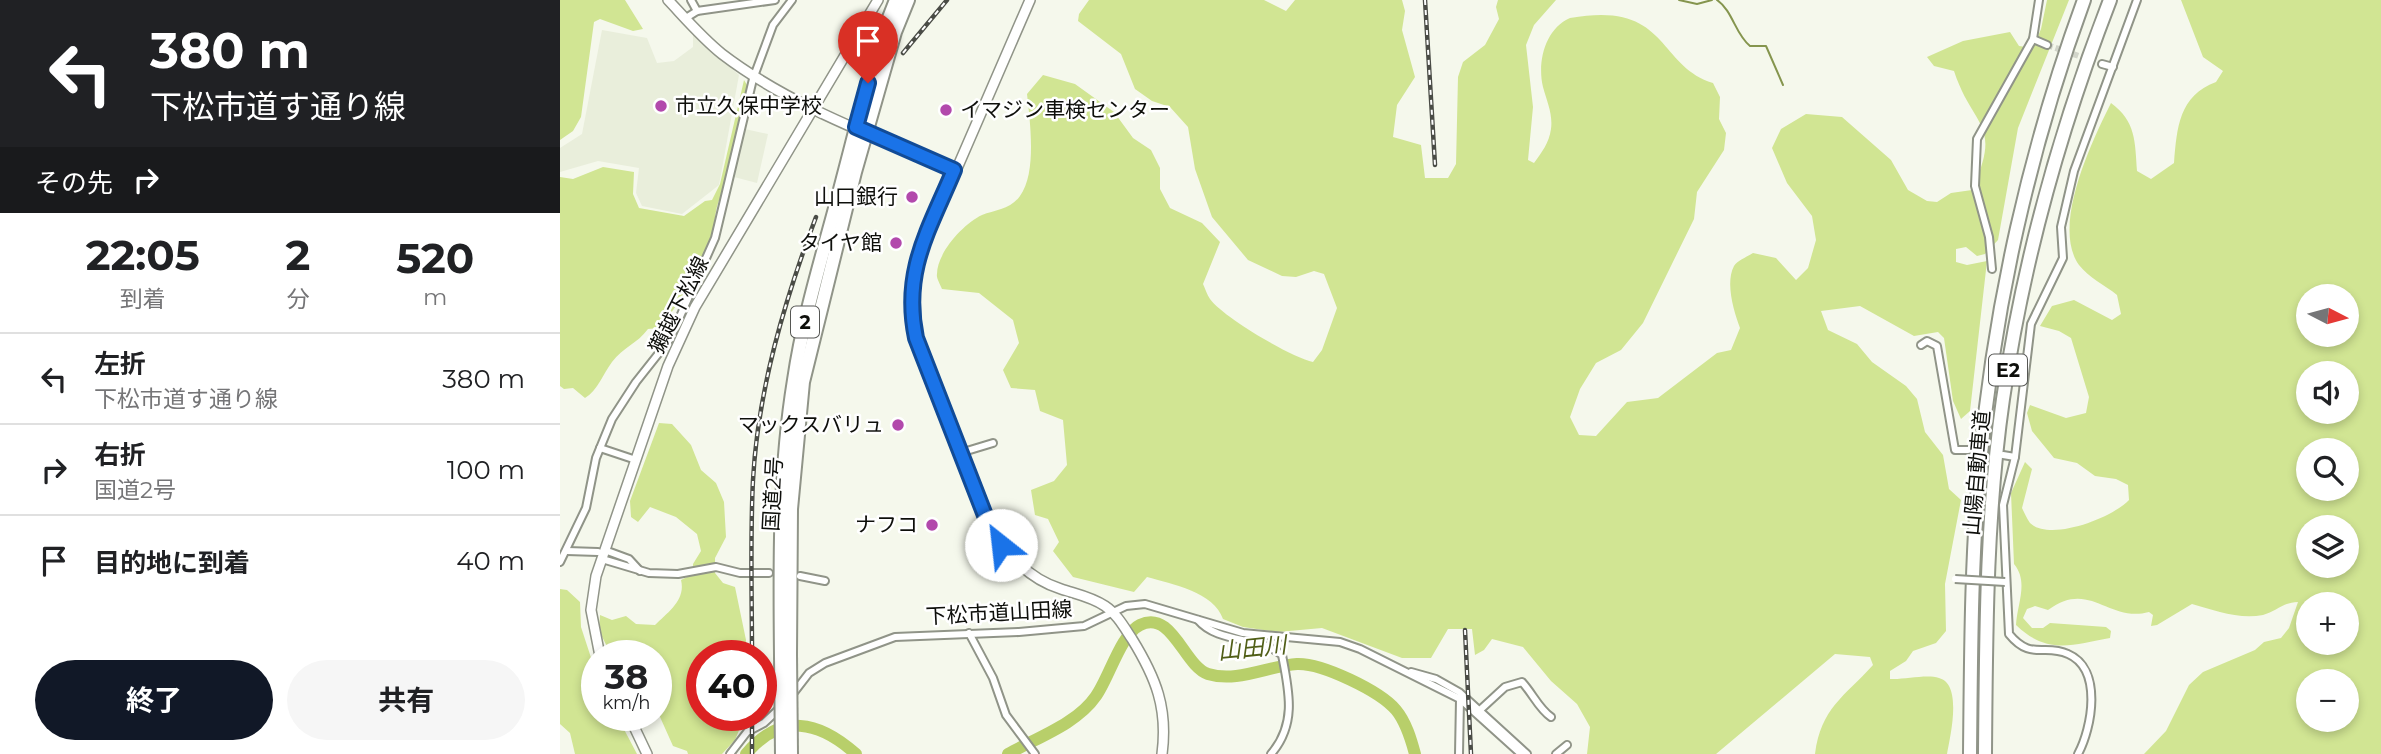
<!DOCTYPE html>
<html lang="ja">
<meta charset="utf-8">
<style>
:root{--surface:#fff;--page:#f6f6f6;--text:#202124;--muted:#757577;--line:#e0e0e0;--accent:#111827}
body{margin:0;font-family:Montserrat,"Noto Sans JP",sans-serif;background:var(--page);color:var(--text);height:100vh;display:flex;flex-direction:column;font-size:26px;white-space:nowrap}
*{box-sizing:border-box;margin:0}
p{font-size:23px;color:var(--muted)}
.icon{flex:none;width:38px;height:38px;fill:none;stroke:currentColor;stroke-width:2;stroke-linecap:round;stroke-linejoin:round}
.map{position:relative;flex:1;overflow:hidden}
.sheet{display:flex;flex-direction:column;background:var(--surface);width:560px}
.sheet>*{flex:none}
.hud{background:#202124;color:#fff;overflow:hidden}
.needle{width:46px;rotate:96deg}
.controls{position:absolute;left:1736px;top:284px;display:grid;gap:14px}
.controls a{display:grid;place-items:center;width:63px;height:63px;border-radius:50%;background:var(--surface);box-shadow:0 4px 10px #0003;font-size:35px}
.speed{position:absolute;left:21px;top:640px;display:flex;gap:14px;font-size:35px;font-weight:700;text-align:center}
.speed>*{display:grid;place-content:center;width:91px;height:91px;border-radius:50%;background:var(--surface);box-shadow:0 4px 10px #0003;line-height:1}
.speed small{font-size:18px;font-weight:400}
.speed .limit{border:10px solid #d22;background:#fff;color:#111}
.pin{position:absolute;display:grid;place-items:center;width:60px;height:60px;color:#fff;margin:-72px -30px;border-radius:50% 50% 50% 0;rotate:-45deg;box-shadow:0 0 7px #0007}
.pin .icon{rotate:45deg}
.me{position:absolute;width:77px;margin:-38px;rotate:331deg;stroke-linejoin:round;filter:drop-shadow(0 0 5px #0008)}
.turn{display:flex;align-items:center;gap:24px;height:147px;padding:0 35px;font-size:32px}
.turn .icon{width:91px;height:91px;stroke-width:2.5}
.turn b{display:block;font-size:49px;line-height:60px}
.then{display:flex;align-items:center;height:66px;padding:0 35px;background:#0003;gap:14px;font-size:26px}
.eta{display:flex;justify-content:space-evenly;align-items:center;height:119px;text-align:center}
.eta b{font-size:42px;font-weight:700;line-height:49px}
.action{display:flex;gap:14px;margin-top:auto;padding:14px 35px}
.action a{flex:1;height:80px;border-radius:42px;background:var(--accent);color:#fff;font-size:28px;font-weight:700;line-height:80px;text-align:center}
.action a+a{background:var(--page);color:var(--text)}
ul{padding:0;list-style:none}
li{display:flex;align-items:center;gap:21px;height:91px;padding:0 35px;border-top:2px solid var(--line)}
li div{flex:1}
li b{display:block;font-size:26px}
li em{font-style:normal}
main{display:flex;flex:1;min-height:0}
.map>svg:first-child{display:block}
</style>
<main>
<section class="sheet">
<div class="hud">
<div class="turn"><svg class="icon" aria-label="left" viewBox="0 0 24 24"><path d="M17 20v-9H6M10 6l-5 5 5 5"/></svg><div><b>380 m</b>下松市道す通り線</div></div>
<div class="then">その先<svg class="icon" aria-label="right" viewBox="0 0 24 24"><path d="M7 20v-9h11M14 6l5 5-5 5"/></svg></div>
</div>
<div class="eta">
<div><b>22:05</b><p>到着</p></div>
<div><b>2</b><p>分</p></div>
<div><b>520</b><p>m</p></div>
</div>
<ul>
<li><svg class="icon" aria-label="left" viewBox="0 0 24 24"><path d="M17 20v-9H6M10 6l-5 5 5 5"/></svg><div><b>左折</b><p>下松市道す通り線</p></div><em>380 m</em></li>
<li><svg class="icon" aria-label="right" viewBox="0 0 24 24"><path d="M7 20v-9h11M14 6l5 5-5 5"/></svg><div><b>右折</b><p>国道2号</p></div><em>100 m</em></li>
<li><svg class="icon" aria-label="arrive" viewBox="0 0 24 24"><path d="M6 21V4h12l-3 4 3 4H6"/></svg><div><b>目的地に到着</b></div><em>40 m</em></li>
</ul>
<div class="action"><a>終了</a><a>共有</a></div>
</section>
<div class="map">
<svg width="1821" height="754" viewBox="0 0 1821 754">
<rect width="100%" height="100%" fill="#f5f8ec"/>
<g fill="#e9eedb">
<polygon points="42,30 87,38 97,63 114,61 133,47 133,35 179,75 159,185 122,214 82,206 76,193 79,168 38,161 0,172 0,148 22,134"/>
<polygon points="185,129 208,134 197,183 174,177"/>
</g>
<g fill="#d1e593" fill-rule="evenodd">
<polygon points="0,0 65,0 83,29 73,31 40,19 34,22 21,117 13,131 0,140"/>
<path d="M529,0H704L726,11L735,0H842L845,11L842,30L855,77L837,105L833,137L861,145L865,178H888L896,164L898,77L903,62L925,45L939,19L936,7L938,0H996L974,25L966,45L973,107L968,160L974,163C982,152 989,143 991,129C993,114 987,102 983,87C977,62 985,29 1010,18C1109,0 1096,65 1153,83L1160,97L1159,119L1166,133L1164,150L1137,192L1134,219L1083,323L1061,350L1036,363L1020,389L1010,417L1019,435L1036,436L1067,402L1098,398L1157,353L1171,350L1180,328C1174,312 1165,283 1174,266C1178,260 1187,257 1193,253L1216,258L1236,280L1248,268L1256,240L1252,216L1227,183L1212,148L1221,129L1246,114L1282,117L1331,160L1348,190L1367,201L1377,202L1391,193L1412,190C1443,122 1413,129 1394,71L1374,66L1367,57L1403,41L1450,32L1459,46L1473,48L1481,29L1487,0H1509L1458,128L1438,240L1425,254L1417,256L1406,247L1396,249V262L1407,265L1427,261L1410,411L1401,419L1393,401L1384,338L1378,332L1354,336L1300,306L1261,311L1268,330L1297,344L1312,362L1346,386L1357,399L1365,432L1383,455L1389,489L1401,500L1385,584L1386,631L1376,643L1353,651L1346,661L1330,671V679C1344,680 1366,674 1379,678C1403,684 1390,737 1387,754H1255C1261,708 1284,697 1313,665L1310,657L1275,654L1156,754H1027L1030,727L1017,704L991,681L963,647L932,639L924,650L915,655L912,629H888L871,658H842L762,628L718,632L683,627L663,619C654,592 612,584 587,577L574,592L513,577L493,551L499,542L488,519L475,515L471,490L494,481L507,465L503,420L480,411L475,390L451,388L443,370L459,343L453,320L419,293L382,289C380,284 376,278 377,274C377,253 403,224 422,215C435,210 451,209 460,196C477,173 470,121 467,94L483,75L515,84L554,112L573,138L591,150L600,168V189L610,208L642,223L660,242L643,284C645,288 647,295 650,299C664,318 731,357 753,362L762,350L777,308L764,274L754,271L736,277L722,276L688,260L652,217L635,169L628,127L610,107L592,101L575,89L561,54L518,21L519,14Z"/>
<path d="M1621,0H1821V754H1584L1606,731L1629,685L1643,672L1695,650L1704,642L1721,638L1729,628L1738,602C1723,602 1716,612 1703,615C1679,620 1654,610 1632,604L1597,625L1591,626L1593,615L1589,612C1548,623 1530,579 1488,610L1475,606L1467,609L1463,618L1472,628H1483L1490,623L1546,627L1551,631L1550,638C1512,645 1487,655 1456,625C1457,604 1469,582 1454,564L1451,493L1465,462L1472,469L1462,508C1464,512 1467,519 1470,523C1490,542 1552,518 1569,500L1568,485L1556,479L1535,476L1517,463L1494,458L1472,431L1467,413L1470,405L1506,418L1526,413L1529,397L1511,338L1499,331L1480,326L1492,306L1514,300L1552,320L1561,314L1557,295C1546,286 1528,277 1519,265C1491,226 1532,141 1551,103C1576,121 1575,142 1577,171L1591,179L1614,163C1617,127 1619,96 1656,82L1663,71L1643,57ZM1748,296H1787V334H1748ZM1748,373H1787V411H1748ZM1748,450H1787V488H1748ZM1748,527H1787V565H1748ZM1748,604H1787V642H1748ZM1748,681H1787V719H1748Z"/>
<path d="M184,80L187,85L162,196C154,205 156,225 151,238C138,271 122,303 98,328L88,329C77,344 63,347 52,362C43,374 38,390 25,398L13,388L4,389L0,386V177L13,179L43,167L74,172L73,194L79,208L124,216L145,201L152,200L160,184Z"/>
<path d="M99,423L112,424L131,445L141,470L156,483L164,502L166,537L155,558V573L163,583L175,587L186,640V656H142V716H185L175,740L162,754H128L127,751L113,746L96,708V656H52L39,631L40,615L52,620L66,616L76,624L95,625C108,612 126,600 121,580L133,574V564L141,551L137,534L116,517L90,507L78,522L71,517L70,501Z"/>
<polygon points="0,589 7,590 20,602 21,627 37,676 37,716 57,716 77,754 15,754 10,733 0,724"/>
</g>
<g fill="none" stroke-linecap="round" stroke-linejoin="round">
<g stroke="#85954e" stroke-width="2">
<polyline points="1119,0 1137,4 1152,0"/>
<path d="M1157,0C1173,11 1175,34 1190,46H1206L1223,85"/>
</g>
<g stroke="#b8cf6a" stroke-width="12">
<path d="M186,754C221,712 259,721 296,754"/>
<path d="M448,754C476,738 517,724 536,696C549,678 561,634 580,625C612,609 624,666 648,674C677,683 708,666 737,664C762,663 820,691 836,710C846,722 851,739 855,754"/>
</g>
<g stroke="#d2d5ca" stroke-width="6" stroke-dasharray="6 3" stroke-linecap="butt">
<polyline points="1487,45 1542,64"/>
<polyline points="1408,450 1437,454"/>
</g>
<g stroke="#909488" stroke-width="10">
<g id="street">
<polyline points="131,0 137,11"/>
<polyline points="126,18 137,11 215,0"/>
<polyline points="1473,39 1487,45"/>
<polyline points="1542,64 1553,67"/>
<polyline points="1432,269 1429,237 1415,186 1417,139 1473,39 1479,0"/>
<polyline points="1361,345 1367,341 1377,346 1395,450 1408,450"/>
<polyline points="40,448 76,460"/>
<polyline points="400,453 433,443"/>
<polyline points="1443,455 1455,457"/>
<polyline points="7,551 38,552"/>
<polyline points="50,552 69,559 80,571"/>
<polyline points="42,559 89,573 118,574 156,567 180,573 209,573"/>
<polyline points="0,562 26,508 36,458 52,419 76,382 110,339 155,238 193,79 213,25 232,0"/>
<polyline points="240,576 265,581"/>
<path d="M638,620C658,644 700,636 722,655C729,691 737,724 711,754"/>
<polyline points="409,633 433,678 446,715 475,754"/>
<polyline points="851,672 876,679 899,692 967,754"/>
<polyline points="232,695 249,673 265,663 335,637 459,632 524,626 566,606 585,604 683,633 780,642 800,649 900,699 961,754"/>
<path d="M920,710L945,687L962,682C973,694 979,709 991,717"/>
<polyline points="170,754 187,732 204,723 220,708"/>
<polyline points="899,754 900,699"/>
<polyline points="996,754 1007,745"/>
<path d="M1518,754C1532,728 1543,669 1508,654C1484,643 1471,661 1449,634L1443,505L1455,457L1471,324L1503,258L1501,227L1514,171L1577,0"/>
</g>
</g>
<g stroke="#909488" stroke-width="12">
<g id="secondary">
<path d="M108,0C125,18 142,38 162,54C230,106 316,137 394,170"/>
<path d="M470,0L356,263C349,289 351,312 356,338L427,523C446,552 466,578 501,589C516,594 532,597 545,606C557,614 564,627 572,639C596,678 608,708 602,754"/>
<polyline points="40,656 31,610 36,576 108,366 135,307 318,0"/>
<polyline points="69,716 87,754"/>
</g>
</g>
<g stroke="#909488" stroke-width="16">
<g id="highway">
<polyline points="230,654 231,509 243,382 295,172 335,32 348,0"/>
<path d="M221,656C220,563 219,472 234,380C244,311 266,245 283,178C299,118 312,58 336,0"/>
<path d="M1410,754C1411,657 1411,560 1420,463C1434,307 1470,147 1524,0"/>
<path d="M1425,754C1426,636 1426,516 1443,399C1463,262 1500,129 1550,0"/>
</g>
</g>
<use href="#street" stroke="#fff" stroke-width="6"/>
<use href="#secondary" stroke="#fff" stroke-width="9"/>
<use href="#highway" stroke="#fff" stroke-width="12"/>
<g stroke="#4a4c46" stroke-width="4.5">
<g id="rail">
<polyline points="865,0 875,165"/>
<polyline points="343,53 387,0"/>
<polyline points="905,630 911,754"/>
<path d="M192,656C192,598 190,539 193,480C198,390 224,302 256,217"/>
<polyline points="192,754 192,716"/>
</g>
</g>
<use href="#rail" stroke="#fff" stroke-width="2" stroke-dasharray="5" stroke-linecap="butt"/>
<g stroke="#909488" stroke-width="10" stroke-linecap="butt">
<polyline id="street-bridge" points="1395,579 1445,582"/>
</g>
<g stroke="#909488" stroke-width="16" stroke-linecap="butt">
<g id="highway-bridge">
<polyline points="230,654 231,754"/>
<polyline points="221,656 222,754"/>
</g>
</g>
<use href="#street-bridge" stroke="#fff" stroke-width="6"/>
<use href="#highway-bridge" stroke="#fff" stroke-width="12"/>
</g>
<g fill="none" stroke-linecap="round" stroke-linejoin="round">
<g stroke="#114b97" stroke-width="18">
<path id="route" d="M308,83L296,127L394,170C369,230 342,271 356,338L428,523L441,545"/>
</g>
<use href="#route" stroke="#1a73e8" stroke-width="12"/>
</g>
<g fill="#b249ac" stroke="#fff" stroke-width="2.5">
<circle cx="101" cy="106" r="7"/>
<circle cx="386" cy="110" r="7"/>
<circle cx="352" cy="197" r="7"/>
<circle cx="336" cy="243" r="7"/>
<circle cx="338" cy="425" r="7"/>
<circle cx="372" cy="525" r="7"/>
</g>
<g text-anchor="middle" stroke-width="5" stroke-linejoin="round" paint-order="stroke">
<g fill="#fff" stroke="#565754" stroke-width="2">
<rect x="231" y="306.5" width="28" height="31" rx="5"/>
<rect x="1429" y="354.5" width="38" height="31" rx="5"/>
</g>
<g font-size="19" font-weight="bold" fill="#0e0f0b">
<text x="245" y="329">2</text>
<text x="1448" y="377">E2</text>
</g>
<g font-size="21" fill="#0e0f0b" stroke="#fff" text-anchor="end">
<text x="115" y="113" text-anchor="start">市立久保中学校</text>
<text x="400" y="117" text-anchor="start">イマジン車検センター</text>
<text x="338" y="204">山口銀行</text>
<text x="322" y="250">タイヤ館</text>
<text x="324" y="432">マックスバリュ</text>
<text x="358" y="532">ナフコ</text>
</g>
<g font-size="21" fill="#0e0f0b" stroke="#fff">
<text transform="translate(119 305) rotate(-63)" y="7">獺越下松線</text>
<text transform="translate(1417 473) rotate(-85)" y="7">山陽自動車道</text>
<text transform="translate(213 494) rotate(-87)" y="7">国道2号</text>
<text transform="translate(439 613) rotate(-3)" y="7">下松市道山田線</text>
</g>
<g font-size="23" font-style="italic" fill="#515f18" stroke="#fff">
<text transform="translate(692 648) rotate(-6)" y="8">山田川</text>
</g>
</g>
</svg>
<div class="controls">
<a><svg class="needle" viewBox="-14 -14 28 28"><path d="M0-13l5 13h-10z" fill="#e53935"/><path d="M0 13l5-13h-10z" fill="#757577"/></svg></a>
<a><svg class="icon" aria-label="sound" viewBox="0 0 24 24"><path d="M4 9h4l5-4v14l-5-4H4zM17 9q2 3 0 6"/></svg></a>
<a><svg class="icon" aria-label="search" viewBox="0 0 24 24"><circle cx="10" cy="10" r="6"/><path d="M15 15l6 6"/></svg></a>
<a><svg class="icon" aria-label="layers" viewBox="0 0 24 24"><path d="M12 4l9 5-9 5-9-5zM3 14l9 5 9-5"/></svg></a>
<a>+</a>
<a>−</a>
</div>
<div class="speed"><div>38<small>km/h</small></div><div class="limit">40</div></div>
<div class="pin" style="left:308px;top:83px;background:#d93025"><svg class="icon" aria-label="arrive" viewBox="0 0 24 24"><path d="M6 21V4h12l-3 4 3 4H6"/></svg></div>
<svg class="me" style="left:441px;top:545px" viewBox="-20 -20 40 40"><circle r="19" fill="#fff"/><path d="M0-13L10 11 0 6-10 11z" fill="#1a73e8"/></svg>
</div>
</main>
